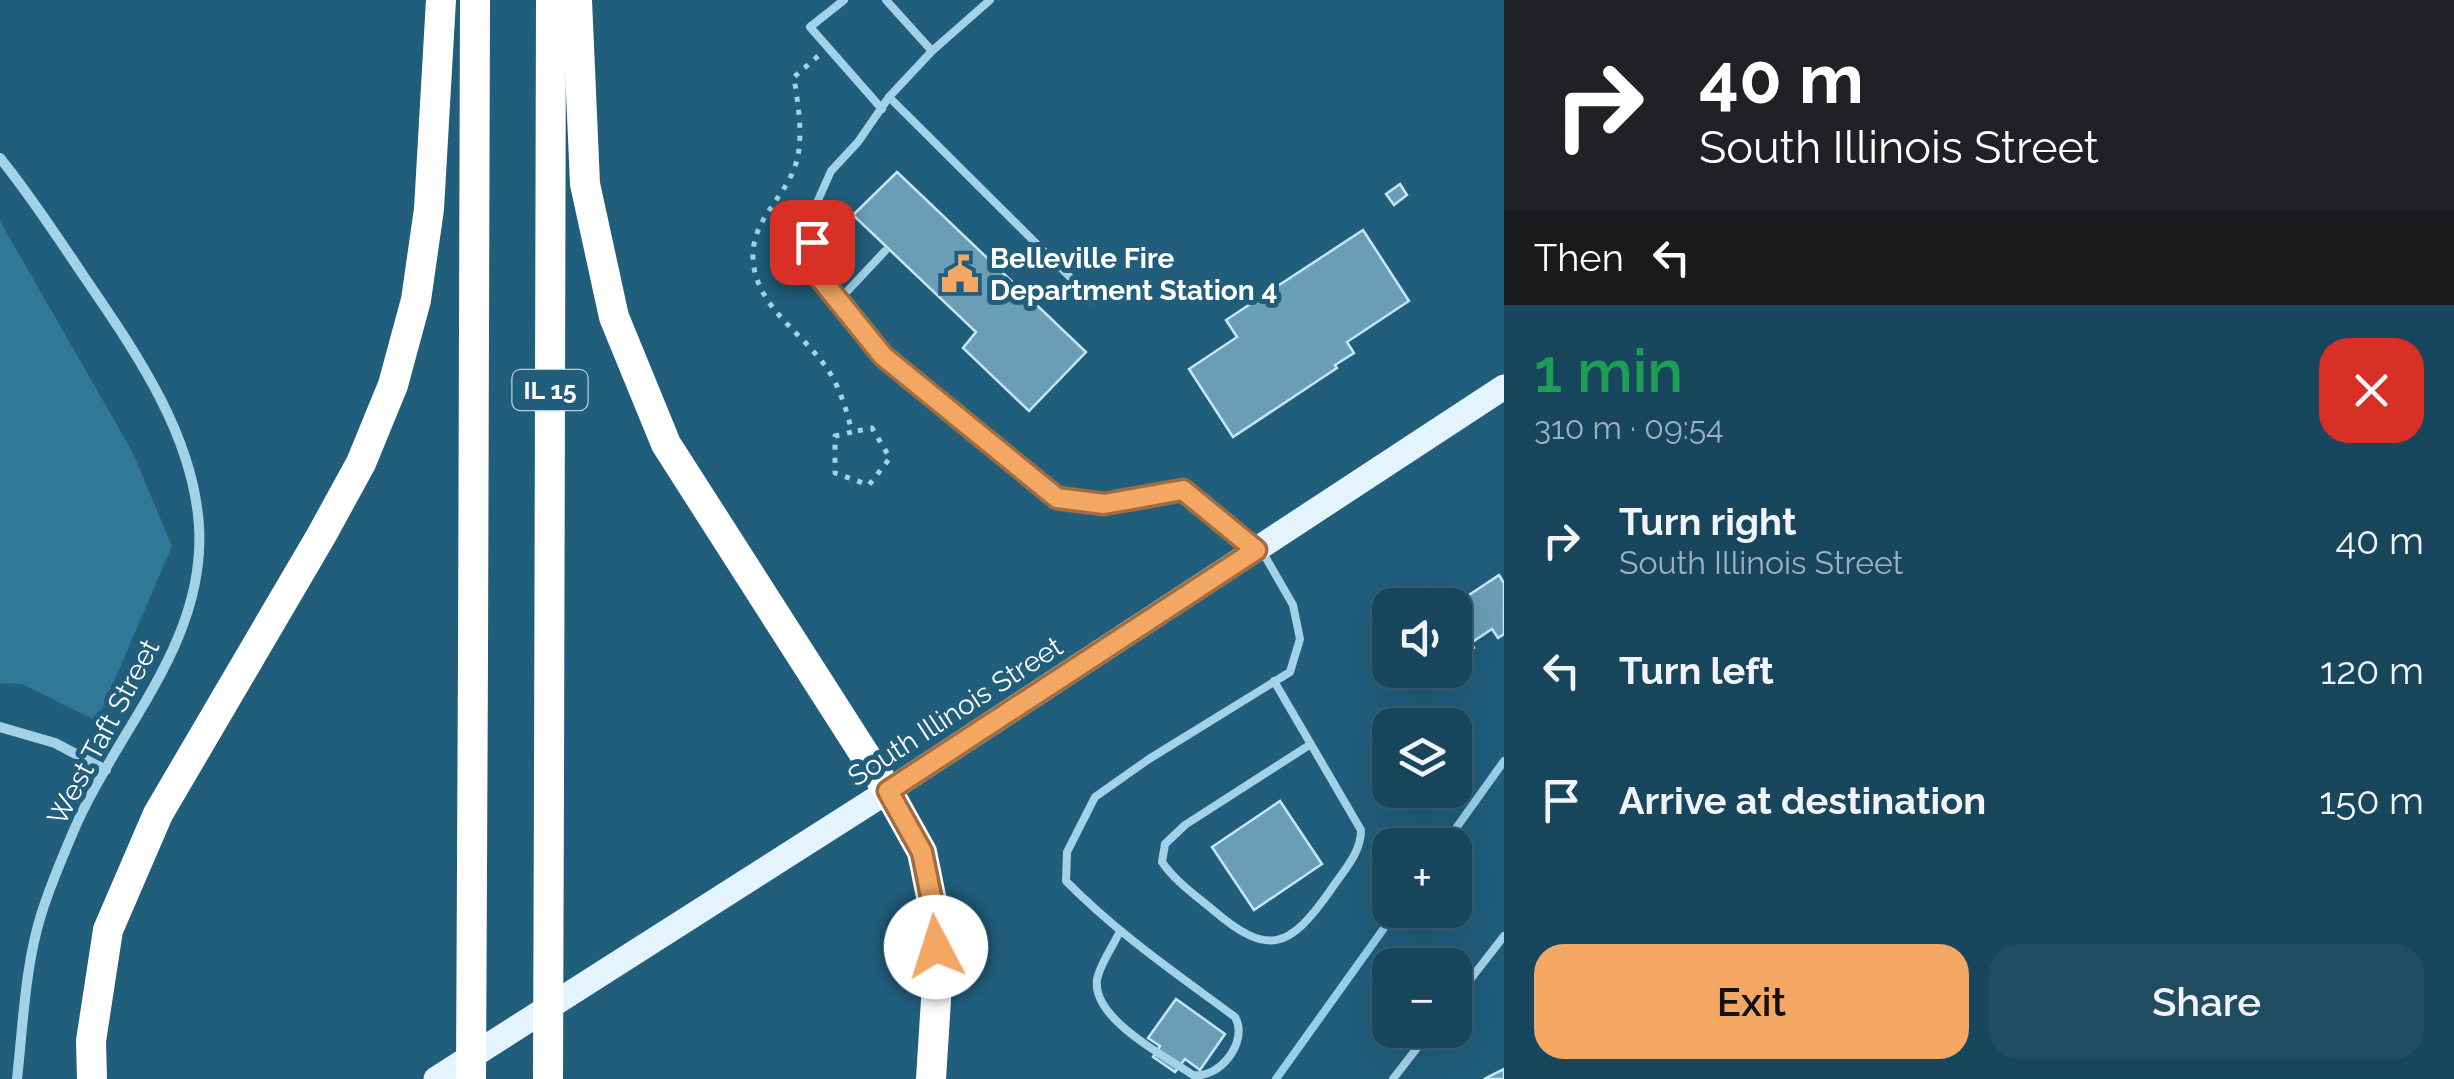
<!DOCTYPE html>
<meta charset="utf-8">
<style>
:root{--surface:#18465d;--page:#214d63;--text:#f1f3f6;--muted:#9fb1bc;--line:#365e72;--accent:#f4a763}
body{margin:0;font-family:Raleway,sans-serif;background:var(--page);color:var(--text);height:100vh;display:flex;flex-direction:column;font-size:38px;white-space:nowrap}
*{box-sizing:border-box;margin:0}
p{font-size:32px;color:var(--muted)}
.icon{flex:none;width:55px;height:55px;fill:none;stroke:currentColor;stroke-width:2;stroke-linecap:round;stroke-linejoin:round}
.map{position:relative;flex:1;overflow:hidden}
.panel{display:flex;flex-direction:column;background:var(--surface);width:950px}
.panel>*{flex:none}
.top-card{background:#202124;color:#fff;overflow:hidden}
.buttons{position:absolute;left:1372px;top:588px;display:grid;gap:20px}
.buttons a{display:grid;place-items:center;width:100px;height:100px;border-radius:20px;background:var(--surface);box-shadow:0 10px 40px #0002,0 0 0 2px var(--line);font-size:50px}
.pin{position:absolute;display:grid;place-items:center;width:85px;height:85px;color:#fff;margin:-42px;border-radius:20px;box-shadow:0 5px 15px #0006}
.me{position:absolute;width:110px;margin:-55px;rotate:355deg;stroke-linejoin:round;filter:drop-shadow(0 0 8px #0008)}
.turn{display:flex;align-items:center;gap:35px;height:210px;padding:0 30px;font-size:45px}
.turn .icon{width:130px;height:130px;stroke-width:2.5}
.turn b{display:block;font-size:70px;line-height:85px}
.then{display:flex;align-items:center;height:95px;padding:0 30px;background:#0003;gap:20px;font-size:38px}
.round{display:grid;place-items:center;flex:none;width:105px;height:105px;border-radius:30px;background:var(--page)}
.head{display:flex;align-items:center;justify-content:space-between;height:170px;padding:0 30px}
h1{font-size:60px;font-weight:600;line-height:75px;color:#1e9e55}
.button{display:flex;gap:20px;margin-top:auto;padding:20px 30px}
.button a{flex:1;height:115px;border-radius:30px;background:var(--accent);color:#111;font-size:40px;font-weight:600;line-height:115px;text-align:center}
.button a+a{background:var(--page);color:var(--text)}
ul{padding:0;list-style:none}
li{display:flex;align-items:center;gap:30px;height:130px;padding:0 30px}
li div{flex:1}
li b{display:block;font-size:38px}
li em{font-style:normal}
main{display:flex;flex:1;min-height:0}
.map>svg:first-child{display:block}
</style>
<main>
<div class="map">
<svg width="1504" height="1079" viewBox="0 0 1504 1079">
<rect width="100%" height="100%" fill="#205e7c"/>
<polygon fill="#307898" points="0,221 132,451 172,546 97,721 22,684 0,683"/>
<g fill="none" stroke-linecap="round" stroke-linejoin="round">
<g stroke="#96d0e8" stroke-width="8">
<polyline points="1444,845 1504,761"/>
<polyline points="1276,1079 1397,910"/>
</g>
</g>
<g fill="#699eb6" stroke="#c6e7f5" stroke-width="2.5">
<polygon points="897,172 1086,352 1029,411 963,348 976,332 853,215"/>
<polygon points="1400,184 1407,195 1394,205 1386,194"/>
<polygon points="1363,230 1409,301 1347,342 1354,353 1335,365 1337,368 1233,437 1189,369 1237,337 1226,320"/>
<polygon points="1499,575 1504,583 1504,634 1498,638 1492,629 1471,643 1474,648 1455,661 1454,605"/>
<polygon points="1280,801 1322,864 1254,910 1212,847"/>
<polygon points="1176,999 1225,1034 1200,1070 1185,1059 1175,1072 1153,1057 1160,1046 1148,1038"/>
<polygon points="1504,1069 1504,1079 1484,1079"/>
</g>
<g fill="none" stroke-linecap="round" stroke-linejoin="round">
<path stroke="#a2d2e7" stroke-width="5" stroke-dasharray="5 8" stroke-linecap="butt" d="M818,56L794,77C798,105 805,142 794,169C781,202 751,221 753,260C757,310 806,334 830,373C841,391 847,412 852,432L835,436V473L869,485L890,458L872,428L852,432"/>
<g stroke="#a2d2e7" stroke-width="8">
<polyline points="844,0 810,27 882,109"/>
<polyline points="886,0 932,51"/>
<polyline points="889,97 932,51 990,0"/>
<polyline points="839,300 885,251"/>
<polyline points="1094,301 889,97 858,142 831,171 811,216 812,267 883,356 1057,498 1104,504 1183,490 1252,547"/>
<path d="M1274,681L1361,830C1361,854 1343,871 1330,891C1289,949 1268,957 1213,910C1195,895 1175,881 1162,862L1165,844L1185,825L1311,744"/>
<path d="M1120,931C1114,945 1099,965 1097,980C1092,1019 1166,1057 1193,1075C1220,1079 1249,1041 1235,1017C1177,974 1117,933 1066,881L1067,852L1095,797L1149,759L1290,672L1300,639L1293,605L1262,551"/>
<polyline points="1455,999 1504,936"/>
<polyline points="1393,1079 1431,1030"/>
</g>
<g stroke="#a2d2e7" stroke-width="10">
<path d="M0,158C30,195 56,235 83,275C134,350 193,433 199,526C206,641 121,725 77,823C64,853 51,883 41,915C25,967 23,1025 17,1079"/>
<polyline points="0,727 55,743 106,770"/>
</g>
<polyline stroke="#e4f4fd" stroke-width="25" points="436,1079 888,791 1504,387"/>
<g stroke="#fff" stroke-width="30">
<polyline points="577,0 585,184 614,317 666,444 888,791 922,852 934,911 937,984 931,1079"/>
<polyline points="473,658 475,0"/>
<polyline points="549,780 551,0"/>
<polyline points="92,1079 91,1041 108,930 158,814 321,536 361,463 393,385 416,300 429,209 441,0"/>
</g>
<g stroke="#fff" stroke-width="30">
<polyline points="471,1079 473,658"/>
<polyline points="548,1079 549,780"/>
</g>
</g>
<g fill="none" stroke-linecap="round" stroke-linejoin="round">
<g stroke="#9f6d40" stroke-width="25">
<polyline id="route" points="812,242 812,268 883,356 1057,498 1104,504 1183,490 1256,550 888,791 922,852 934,911 936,947"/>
</g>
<use href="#route" stroke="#f4a763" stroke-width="18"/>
</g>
<defs>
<g id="civic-bare" transform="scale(3)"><path d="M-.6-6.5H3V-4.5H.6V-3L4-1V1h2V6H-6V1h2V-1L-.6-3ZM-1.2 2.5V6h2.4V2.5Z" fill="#f4a763" stroke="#205e7c" stroke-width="2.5" paint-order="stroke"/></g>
</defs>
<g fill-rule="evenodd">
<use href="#civic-bare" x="960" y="274"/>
</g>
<g text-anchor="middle" stroke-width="10" stroke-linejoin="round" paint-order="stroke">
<rect fill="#205e7c" stroke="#bccfd8" stroke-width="2.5" x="512.5" y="370" width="75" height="40" rx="8"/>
<g font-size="25" font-weight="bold" fill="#fff">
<text x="550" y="399">IL 15</text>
</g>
<g font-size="28" font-weight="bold" fill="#fff" stroke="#205e7c" text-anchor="start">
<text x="990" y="268">Belleville Fire<tspan x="990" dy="32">Department Station 4</tspan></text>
</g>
<g font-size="28" fill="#fff" stroke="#205e7c">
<text transform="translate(955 711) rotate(-33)" y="10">South Illinois Street</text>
<text transform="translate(103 732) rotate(-62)" y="10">West Taft Street</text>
</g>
</g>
</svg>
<div class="buttons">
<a><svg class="icon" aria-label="sound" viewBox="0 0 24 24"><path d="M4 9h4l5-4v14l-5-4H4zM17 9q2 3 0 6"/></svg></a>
<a><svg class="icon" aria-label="layers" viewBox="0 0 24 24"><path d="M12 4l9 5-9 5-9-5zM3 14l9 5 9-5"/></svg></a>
<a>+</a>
<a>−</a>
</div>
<div class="pin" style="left:812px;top:242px;background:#d93025"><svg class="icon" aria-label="arrive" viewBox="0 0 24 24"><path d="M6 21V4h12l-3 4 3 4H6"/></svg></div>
<svg class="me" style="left:936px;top:947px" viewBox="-20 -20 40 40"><circle r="19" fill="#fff"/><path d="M0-13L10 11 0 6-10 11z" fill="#f4a763"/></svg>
</div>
<section class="panel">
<div class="top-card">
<div class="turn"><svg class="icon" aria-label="right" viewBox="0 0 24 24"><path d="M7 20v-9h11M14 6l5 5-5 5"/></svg><div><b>40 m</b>South Illinois Street</div></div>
<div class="then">Then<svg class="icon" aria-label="left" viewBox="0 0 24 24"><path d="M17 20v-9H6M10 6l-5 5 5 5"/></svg></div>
</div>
<div class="head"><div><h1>1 min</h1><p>310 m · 09:54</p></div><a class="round" style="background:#d93025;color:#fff"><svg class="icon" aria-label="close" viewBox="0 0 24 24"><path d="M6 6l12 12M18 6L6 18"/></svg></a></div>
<ul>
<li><svg class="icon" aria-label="right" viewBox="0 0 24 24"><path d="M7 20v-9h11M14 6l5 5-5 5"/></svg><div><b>Turn right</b><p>South Illinois Street</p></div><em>40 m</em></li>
<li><svg class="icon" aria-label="left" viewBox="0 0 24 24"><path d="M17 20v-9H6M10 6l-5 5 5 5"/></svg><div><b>Turn left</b></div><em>120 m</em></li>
<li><svg class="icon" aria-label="arrive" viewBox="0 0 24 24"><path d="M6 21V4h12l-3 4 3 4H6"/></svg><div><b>Arrive at destination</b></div><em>150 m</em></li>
</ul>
<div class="button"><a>Exit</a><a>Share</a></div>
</section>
</main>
